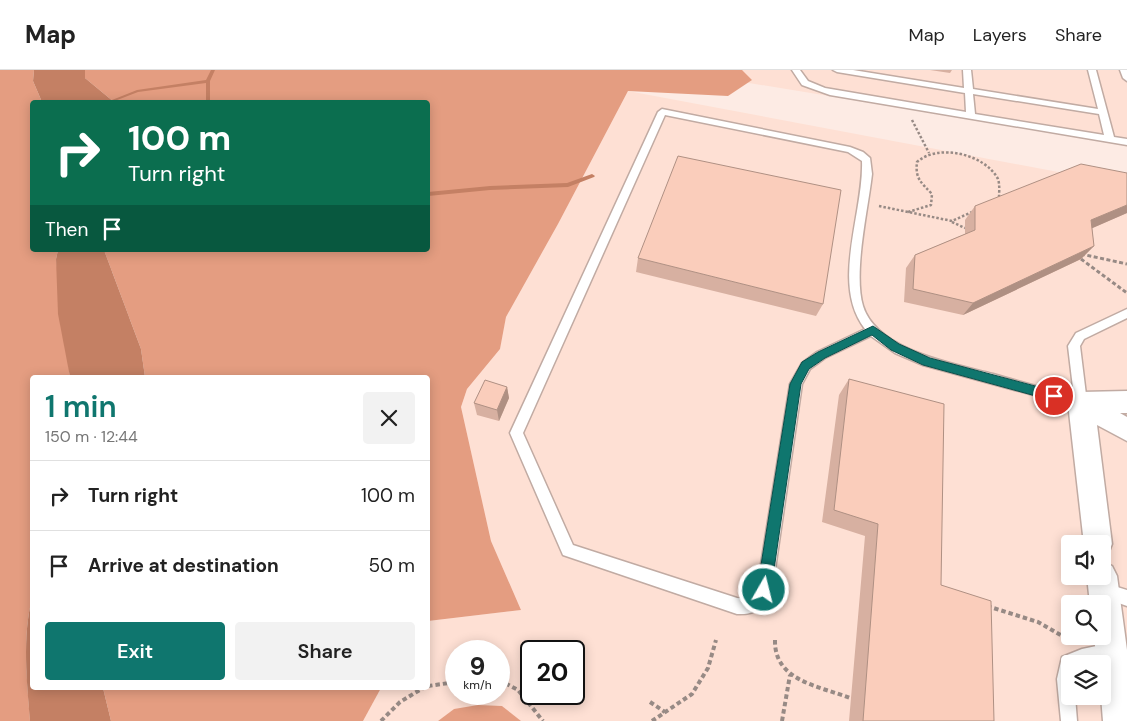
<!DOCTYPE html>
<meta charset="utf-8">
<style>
:root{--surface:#fff;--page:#f2f2f2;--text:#222;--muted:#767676;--line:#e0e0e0;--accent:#0f766e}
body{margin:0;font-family:"DM Sans",sans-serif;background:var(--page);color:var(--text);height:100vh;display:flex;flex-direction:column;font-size:19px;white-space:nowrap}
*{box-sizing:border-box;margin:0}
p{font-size:16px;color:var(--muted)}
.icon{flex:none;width:28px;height:28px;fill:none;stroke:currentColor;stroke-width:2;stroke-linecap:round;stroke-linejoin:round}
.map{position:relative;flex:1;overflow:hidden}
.drawer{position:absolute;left:30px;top:305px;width:400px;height:315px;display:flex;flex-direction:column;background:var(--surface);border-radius:5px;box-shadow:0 2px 12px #0003}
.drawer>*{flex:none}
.banner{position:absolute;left:30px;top:30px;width:400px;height:152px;border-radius:5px;box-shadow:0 2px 12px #0003;background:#0b6e4f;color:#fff;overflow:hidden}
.buttons{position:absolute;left:1061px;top:465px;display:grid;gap:10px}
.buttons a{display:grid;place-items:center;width:50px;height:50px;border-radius:5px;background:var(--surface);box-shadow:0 2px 12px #0003;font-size:25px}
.speed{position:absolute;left:445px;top:570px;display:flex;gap:10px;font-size:25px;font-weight:700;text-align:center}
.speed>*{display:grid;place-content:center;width:65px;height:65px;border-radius:50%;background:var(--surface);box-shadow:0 2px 12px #0003;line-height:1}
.speed small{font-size:12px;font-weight:400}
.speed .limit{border:2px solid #111;border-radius:8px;background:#fff;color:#111}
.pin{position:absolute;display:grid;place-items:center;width:42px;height:42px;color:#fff;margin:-21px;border:2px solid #fff;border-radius:50%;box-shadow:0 1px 5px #0007}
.me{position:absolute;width:55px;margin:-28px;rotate:8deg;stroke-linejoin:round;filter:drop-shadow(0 0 4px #0008)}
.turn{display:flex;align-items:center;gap:18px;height:105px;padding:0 15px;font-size:22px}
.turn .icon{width:65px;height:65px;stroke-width:2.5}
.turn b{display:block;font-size:35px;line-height:42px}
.then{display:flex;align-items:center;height:48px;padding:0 15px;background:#0003;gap:10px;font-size:19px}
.round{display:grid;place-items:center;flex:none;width:52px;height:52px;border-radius:5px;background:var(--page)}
.headline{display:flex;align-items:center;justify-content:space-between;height:85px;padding:0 15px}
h1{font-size:30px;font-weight:600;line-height:38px;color:var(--accent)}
.primary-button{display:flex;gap:10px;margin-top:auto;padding:10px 15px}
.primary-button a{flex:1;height:58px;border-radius:5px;background:var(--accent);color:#fff;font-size:20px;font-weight:600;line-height:58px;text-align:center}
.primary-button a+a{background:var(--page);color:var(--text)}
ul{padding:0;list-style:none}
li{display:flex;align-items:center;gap:15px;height:70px;padding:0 15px;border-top:1px solid var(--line)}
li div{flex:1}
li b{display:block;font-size:19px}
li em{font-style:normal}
header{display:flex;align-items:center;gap:30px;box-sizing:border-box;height:70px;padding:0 25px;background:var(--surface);border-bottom:1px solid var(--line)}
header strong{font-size:24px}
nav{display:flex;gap:28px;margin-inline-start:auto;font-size:18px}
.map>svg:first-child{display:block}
</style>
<header>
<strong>Map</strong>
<nav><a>Map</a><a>Layers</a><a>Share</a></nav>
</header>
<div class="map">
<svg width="1127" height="651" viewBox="0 0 1127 651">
<rect width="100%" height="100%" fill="#fdebe4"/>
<g fill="#fee0d4" fill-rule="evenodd">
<polygon points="670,0 1127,0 1127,75"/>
<path d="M628,21L1127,115V651H521L502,636L454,639L438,651H363L381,618H428V551L521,540L491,471L461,337L467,319L500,279L506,247L558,154ZM1070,474H1102V506H1070ZM1070,534H1102V566H1070ZM456,581H499V624H456ZM531,581H574V624H531ZM1070,594H1102V626H1070Z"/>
</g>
<g fill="#e49d81">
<path d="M0,0H34L33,11L42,32H32V180H58L56,189L70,307L32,308V528C22,568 27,611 30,651H0Z"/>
<polygon points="85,0 742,0 752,10 728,26 628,21 558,154 506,247 500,279 467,319 461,337 491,471 521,540 428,551 428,308 145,307 141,279 104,180 428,180 428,32 114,32 85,8"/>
<polygon points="103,618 381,618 363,651 111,651"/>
<polygon points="478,635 502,636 521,651 438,651 454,639"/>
</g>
<g fill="#c48064">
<polygon points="34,0 85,0 85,8 114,32 42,32 33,11"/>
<polygon points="58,180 104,180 141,279 145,307 70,307 58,244 56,189"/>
<path d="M32,528V618H103L111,651H30C27,611 22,568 32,528Z"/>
</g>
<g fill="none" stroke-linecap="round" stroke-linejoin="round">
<g fill="#c48064" fill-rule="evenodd">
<polygon points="211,0 215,0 210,11 210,32 206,32 206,13 138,22 112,32 107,32 137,20 206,10"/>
<polygon points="592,104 595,106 594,107 568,117 490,120 428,126 428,122 490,116 567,113"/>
</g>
<g stroke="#c1aba3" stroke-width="3">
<g id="lane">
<path d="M792,0H800L808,11L825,18L966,42L965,23L837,2L833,0H853L964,18L963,0H971L973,19L1098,39L1088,0H1096L1114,67L1127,69V75L830,25L802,15ZM973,24L1099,44L1104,65L975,44Z"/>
<polygon points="1120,0 1127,0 1127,11 1123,8"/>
<path d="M662,39L850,77L863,82L870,88L872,104C868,140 853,202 863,236C877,281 954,294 993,304C1020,312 1047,319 1074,326L1068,276L1076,263L1127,239V248L1084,269L1080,276L1087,333L1085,337L1081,338L923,295L895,283L871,266L825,288L810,299L802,314L772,520C764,537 757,545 737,544L563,485L510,363L658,42ZM665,45L848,82L862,91C864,143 830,214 865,259L817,282L802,293L790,314L757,519L750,529L737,528L573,475L523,363Z"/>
<polygon points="1104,513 1127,520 1127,536 1099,526 1096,521 1099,516"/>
<polygon points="1111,573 1117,575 1119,581 1117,587 1088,594 1070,594 1070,626 1075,626 1077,651 1061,651 1057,609 1062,587 1082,579"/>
</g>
</g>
<g stroke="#c1aba3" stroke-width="3">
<g id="street">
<polygon points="1127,321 1127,343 1120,343 1127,347 1127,371 1097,355 1112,474 1108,484 1102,486 1102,474 1084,474 1068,333 1072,325 1081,322"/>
<polygon points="1102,491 1112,496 1117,506 1127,580 1127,651 1103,651 1101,626 1102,626 1102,594 1097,594 1094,566 1102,566 1102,534 1090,534 1087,506 1102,506"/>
</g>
</g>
<g stroke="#978a85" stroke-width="2.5" stroke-dasharray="2.5 2" stroke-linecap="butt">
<polyline points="912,50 929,83"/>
<polyline points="879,136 952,151 972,142"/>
<path d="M908,142L931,135L932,124C921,112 915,109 917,92C938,73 985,84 998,109C1000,115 999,123 999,129"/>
<polyline points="952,152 965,158"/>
</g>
<g stroke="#978a85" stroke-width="3" stroke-dasharray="4 2.5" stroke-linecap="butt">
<polyline points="1081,184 1127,194"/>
<polyline points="1081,189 1127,223"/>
</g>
<g stroke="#978a85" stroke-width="4" stroke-dasharray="4.5 3" stroke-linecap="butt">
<polyline points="987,536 1038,552 1071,571"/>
<path d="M775,570C774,611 819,616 850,628"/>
<polyline points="499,610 518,620 543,651"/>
<polyline points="428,616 456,612"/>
<polyline points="650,632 665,642"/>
<polyline points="381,651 400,632 423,618"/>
<polyline points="652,651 692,624 708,598 716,570"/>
<polyline points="782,651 790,605"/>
</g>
<use href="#lane" fill="#fff" fill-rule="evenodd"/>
<use href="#street" fill="#fff" fill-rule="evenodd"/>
</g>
<g fill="#d7b0a1">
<polygon points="930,0 952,0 950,3"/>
<polygon points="1127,103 1127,143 1092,158 1094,176 1081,189 963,245 904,232 906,198 915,185 965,164 965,150 975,136"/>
<polygon points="638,188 823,234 816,246 636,202"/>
<polygon points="849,309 941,515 994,651 849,651 865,466 822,452 839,325"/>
<polygon points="507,317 509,328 499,351 477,345 474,333"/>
</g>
<g fill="#af9083">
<polygon points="1127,135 1127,143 1079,164 1091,150"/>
<polygon points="1094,176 1081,189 963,245 973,233"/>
<polygon points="507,317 509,328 499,351 497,340"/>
</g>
<g fill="#facdbb" stroke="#af9083">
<polygon points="678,86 841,120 823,234 638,188"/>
<polygon points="1081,94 1127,103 1127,135 1091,150 1094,176 973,233 913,219 915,185 975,160 975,136"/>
<polygon points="849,309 944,334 941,515 991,531 994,651 863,651 878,454 834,440"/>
<polygon points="485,310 507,317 497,340 474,333"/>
</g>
<polygon fill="#0f766e" stroke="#0a4d48" points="873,256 899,274 930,288 1054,321 1058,323 1060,326 1058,330 1054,331 923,295 891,280 872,265 825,288 809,299 801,314 771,520 769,525 764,527 759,525 757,520 790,314 802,292 818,282"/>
</svg>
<div class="buttons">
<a><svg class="icon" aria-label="sound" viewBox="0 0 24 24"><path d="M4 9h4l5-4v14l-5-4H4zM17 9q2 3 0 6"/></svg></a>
<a><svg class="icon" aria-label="search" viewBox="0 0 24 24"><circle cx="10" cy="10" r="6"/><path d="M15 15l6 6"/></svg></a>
<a><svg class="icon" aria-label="layers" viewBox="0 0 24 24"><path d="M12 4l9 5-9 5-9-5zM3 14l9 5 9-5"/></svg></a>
</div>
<div class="speed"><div>9<small>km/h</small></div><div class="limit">20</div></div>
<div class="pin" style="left:1054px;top:326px;background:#d93025"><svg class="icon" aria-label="arrive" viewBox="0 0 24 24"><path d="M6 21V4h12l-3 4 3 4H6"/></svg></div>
<svg class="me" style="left:764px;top:520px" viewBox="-20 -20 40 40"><circle r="17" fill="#0f766e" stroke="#fff" stroke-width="3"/><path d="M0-11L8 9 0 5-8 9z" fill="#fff"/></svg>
<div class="banner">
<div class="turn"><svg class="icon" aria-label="right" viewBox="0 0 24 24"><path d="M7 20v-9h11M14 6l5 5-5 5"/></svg><div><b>100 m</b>Turn right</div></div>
<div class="then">Then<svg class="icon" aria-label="arrive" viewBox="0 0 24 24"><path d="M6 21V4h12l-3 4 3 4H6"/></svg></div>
</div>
<section class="drawer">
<div class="headline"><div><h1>1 min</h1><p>150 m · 12:44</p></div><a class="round"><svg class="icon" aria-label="close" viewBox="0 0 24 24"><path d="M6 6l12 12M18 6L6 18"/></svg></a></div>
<ul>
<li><svg class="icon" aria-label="right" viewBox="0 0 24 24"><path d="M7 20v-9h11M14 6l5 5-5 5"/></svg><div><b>Turn right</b></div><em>100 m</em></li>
<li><svg class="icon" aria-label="arrive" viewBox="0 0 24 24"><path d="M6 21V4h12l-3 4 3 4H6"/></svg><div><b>Arrive at destination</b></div><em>50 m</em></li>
</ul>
<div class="primary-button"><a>Exit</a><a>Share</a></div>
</section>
</div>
